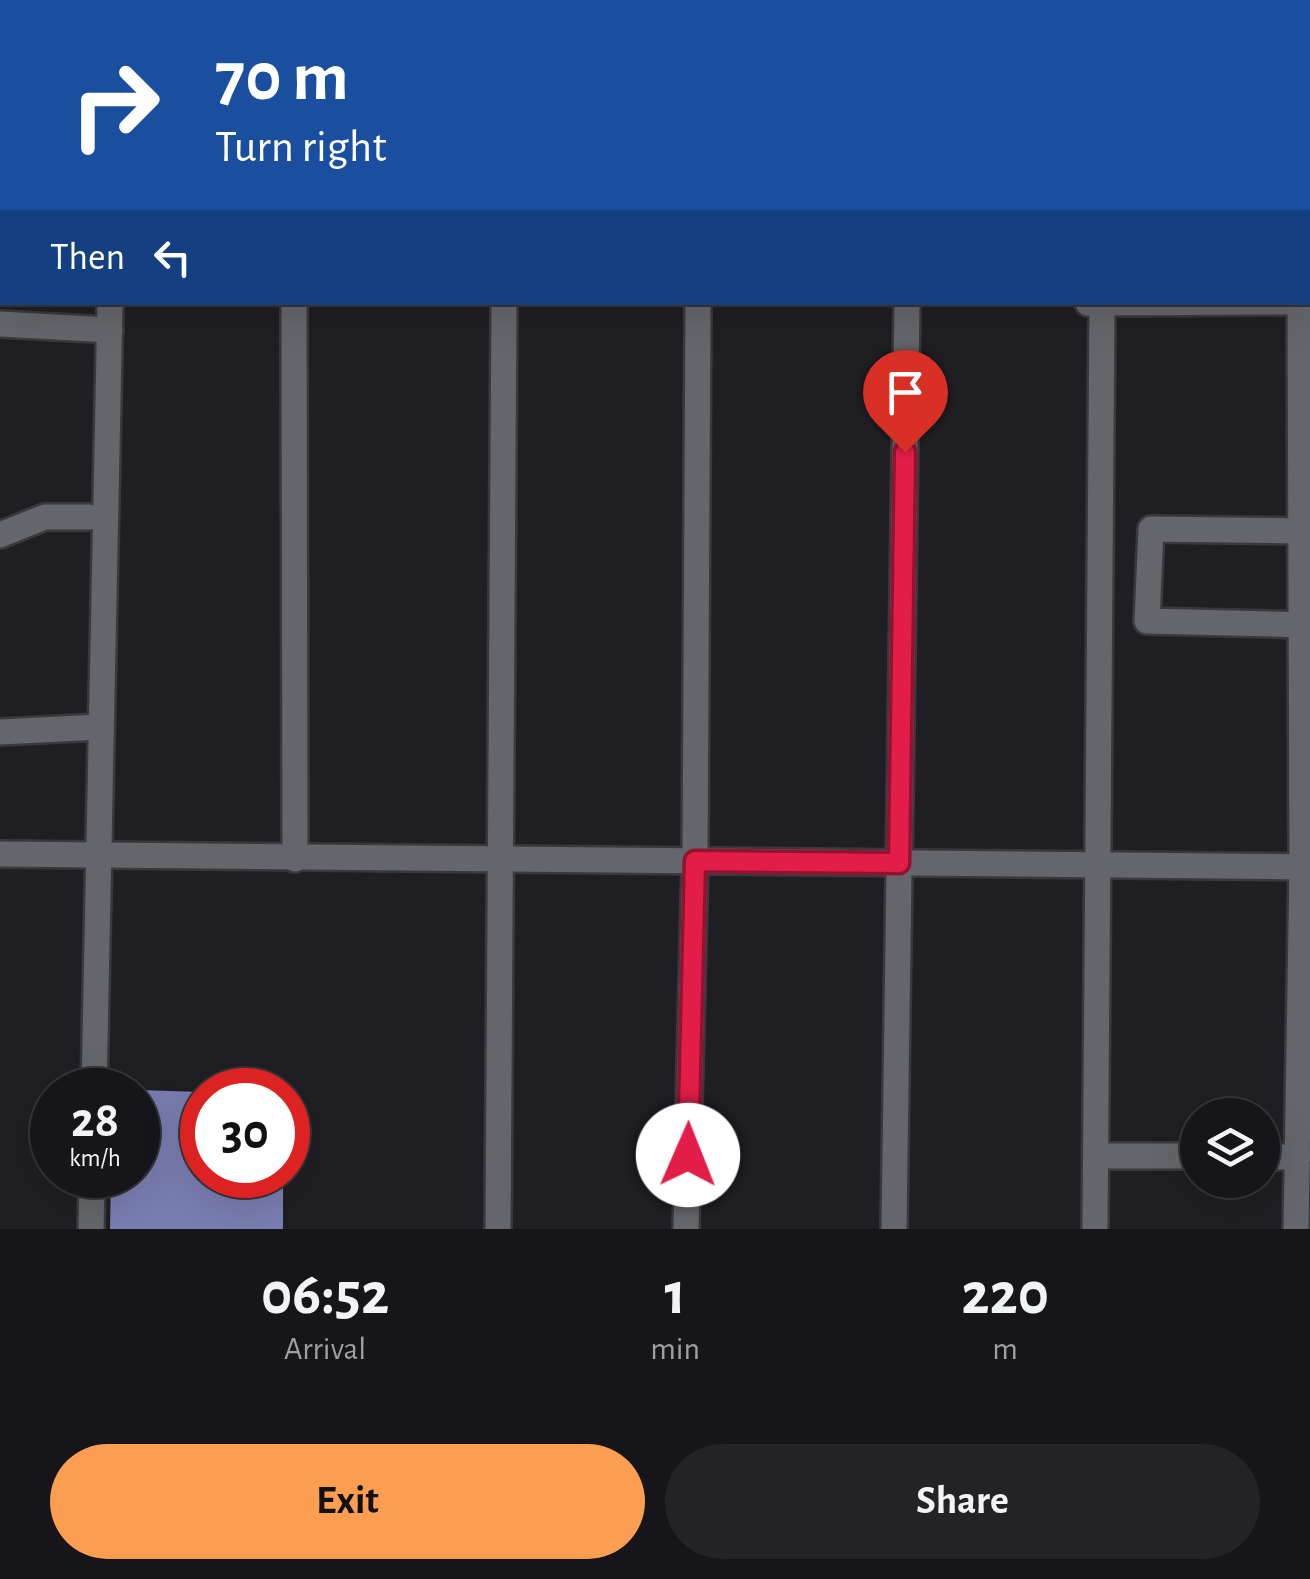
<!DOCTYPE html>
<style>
:root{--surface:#16161a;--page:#232327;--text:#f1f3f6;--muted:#9e9fa2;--line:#353539;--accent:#fc9e52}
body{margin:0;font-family:"Alegreya Sans",sans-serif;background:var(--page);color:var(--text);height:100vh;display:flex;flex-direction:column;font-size:38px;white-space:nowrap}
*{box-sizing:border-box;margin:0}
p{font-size:32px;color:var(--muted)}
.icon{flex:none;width:55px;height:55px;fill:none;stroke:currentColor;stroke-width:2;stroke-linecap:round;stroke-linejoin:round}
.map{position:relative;height:1229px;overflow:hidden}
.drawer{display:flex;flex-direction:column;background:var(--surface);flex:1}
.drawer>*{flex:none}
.hud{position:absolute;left:0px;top:0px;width:1310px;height:305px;box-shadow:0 10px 40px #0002,0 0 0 2px var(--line);background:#1a4fa0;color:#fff;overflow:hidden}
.controls{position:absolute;left:1180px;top:1098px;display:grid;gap:20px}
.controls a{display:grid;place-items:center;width:100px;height:100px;border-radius:50%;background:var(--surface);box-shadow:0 10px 40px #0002,0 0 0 2px var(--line);font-size:50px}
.speed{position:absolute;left:30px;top:1068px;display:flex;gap:20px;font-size:50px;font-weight:700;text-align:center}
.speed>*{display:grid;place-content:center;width:130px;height:130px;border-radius:50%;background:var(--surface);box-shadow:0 10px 40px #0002,0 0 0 2px var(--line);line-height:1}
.speed small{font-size:25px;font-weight:400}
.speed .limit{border:15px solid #d22;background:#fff;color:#111}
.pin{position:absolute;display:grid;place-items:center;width:85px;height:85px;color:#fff;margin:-102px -42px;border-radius:50% 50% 50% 0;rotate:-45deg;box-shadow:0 0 10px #0007}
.pin .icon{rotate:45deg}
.me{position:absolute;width:110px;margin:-55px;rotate:1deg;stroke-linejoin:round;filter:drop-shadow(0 0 8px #0008)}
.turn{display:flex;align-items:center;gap:35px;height:210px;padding:0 50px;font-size:45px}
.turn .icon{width:130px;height:130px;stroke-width:2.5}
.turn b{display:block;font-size:70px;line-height:85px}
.then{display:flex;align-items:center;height:95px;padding:0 50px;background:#0003;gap:20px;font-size:38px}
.eta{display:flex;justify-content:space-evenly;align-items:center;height:170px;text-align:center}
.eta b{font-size:60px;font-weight:700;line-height:70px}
.action{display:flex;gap:20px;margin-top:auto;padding:20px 50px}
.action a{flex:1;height:115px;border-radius:60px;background:var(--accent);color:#111;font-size:40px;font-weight:700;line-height:115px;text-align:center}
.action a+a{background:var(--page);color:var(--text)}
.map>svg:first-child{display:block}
</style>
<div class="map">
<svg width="1310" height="1229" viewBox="0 0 1310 1229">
<rect width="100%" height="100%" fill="#1e1e23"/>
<g fill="#272832">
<polygon points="0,0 307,0 2,2 2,112"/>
<polygon points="333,0 1034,0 333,2"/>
</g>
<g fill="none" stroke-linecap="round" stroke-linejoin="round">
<g stroke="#060126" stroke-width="50">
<polyline points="0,162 2,162"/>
<polyline points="1308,254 1310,254"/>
</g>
</g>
<polygon fill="#797eb1" points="138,1090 202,1092 202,1175 283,1175 283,1229 110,1229 111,1175 138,1175"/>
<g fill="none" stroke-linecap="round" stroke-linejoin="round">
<g stroke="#39393d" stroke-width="30">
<g id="minor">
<polyline points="319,2 320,0"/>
<polyline points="1046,2 1046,0"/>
<polyline points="0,124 2,124"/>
<polyline points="1308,216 1310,215"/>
<polyline points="294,302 295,859"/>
<polyline points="1088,303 1292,302"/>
<polyline points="0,324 110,330"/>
<polyline points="1310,531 1151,529 1147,621 1310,625"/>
<polyline points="0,535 45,517 89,517"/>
<polyline points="0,732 100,727"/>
<polyline points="0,854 1310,867"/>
<polyline points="94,1090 110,302"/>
<polyline points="1098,1156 1198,1156"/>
<polyline points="1262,1157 1298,1157"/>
<polyline points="91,1229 92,1175"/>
<polyline points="498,1229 504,302"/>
<polyline points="686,1229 695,861 698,302"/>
<polyline points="894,1229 907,302"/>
<polyline points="1095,1229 1102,305"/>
<polyline points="1296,1229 1302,867 1300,302"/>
</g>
</g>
<polyline stroke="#65666a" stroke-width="5" stroke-dasharray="5 8" stroke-linecap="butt" points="0,203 2,203"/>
<use href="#minor" stroke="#65666b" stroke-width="25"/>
</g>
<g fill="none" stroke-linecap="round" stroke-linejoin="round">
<g stroke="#92132f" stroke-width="25">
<polyline id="route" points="688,1155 695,861 899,863 905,452"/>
</g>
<use href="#route" stroke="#e11d48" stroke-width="18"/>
</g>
</svg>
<div class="controls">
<a><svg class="icon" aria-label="layers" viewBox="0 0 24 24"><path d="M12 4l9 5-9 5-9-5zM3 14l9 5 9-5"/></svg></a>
</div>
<div class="speed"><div>28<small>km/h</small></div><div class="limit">30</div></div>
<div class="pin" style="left:905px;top:452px;background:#d93025"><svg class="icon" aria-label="arrive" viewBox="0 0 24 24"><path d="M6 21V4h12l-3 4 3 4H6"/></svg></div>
<svg class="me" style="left:688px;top:1155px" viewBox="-20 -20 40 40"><circle r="19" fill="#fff"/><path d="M0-13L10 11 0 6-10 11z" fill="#e11d48"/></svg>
<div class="hud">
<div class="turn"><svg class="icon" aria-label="right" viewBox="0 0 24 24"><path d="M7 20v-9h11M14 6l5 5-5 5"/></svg><div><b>70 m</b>Turn right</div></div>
<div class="then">Then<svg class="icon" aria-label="left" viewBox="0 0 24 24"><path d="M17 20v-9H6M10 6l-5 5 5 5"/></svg></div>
</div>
</div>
<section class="drawer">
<div class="eta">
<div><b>06:52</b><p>Arrival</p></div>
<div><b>1</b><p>min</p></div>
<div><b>220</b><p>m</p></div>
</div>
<div class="action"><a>Exit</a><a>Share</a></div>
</section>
